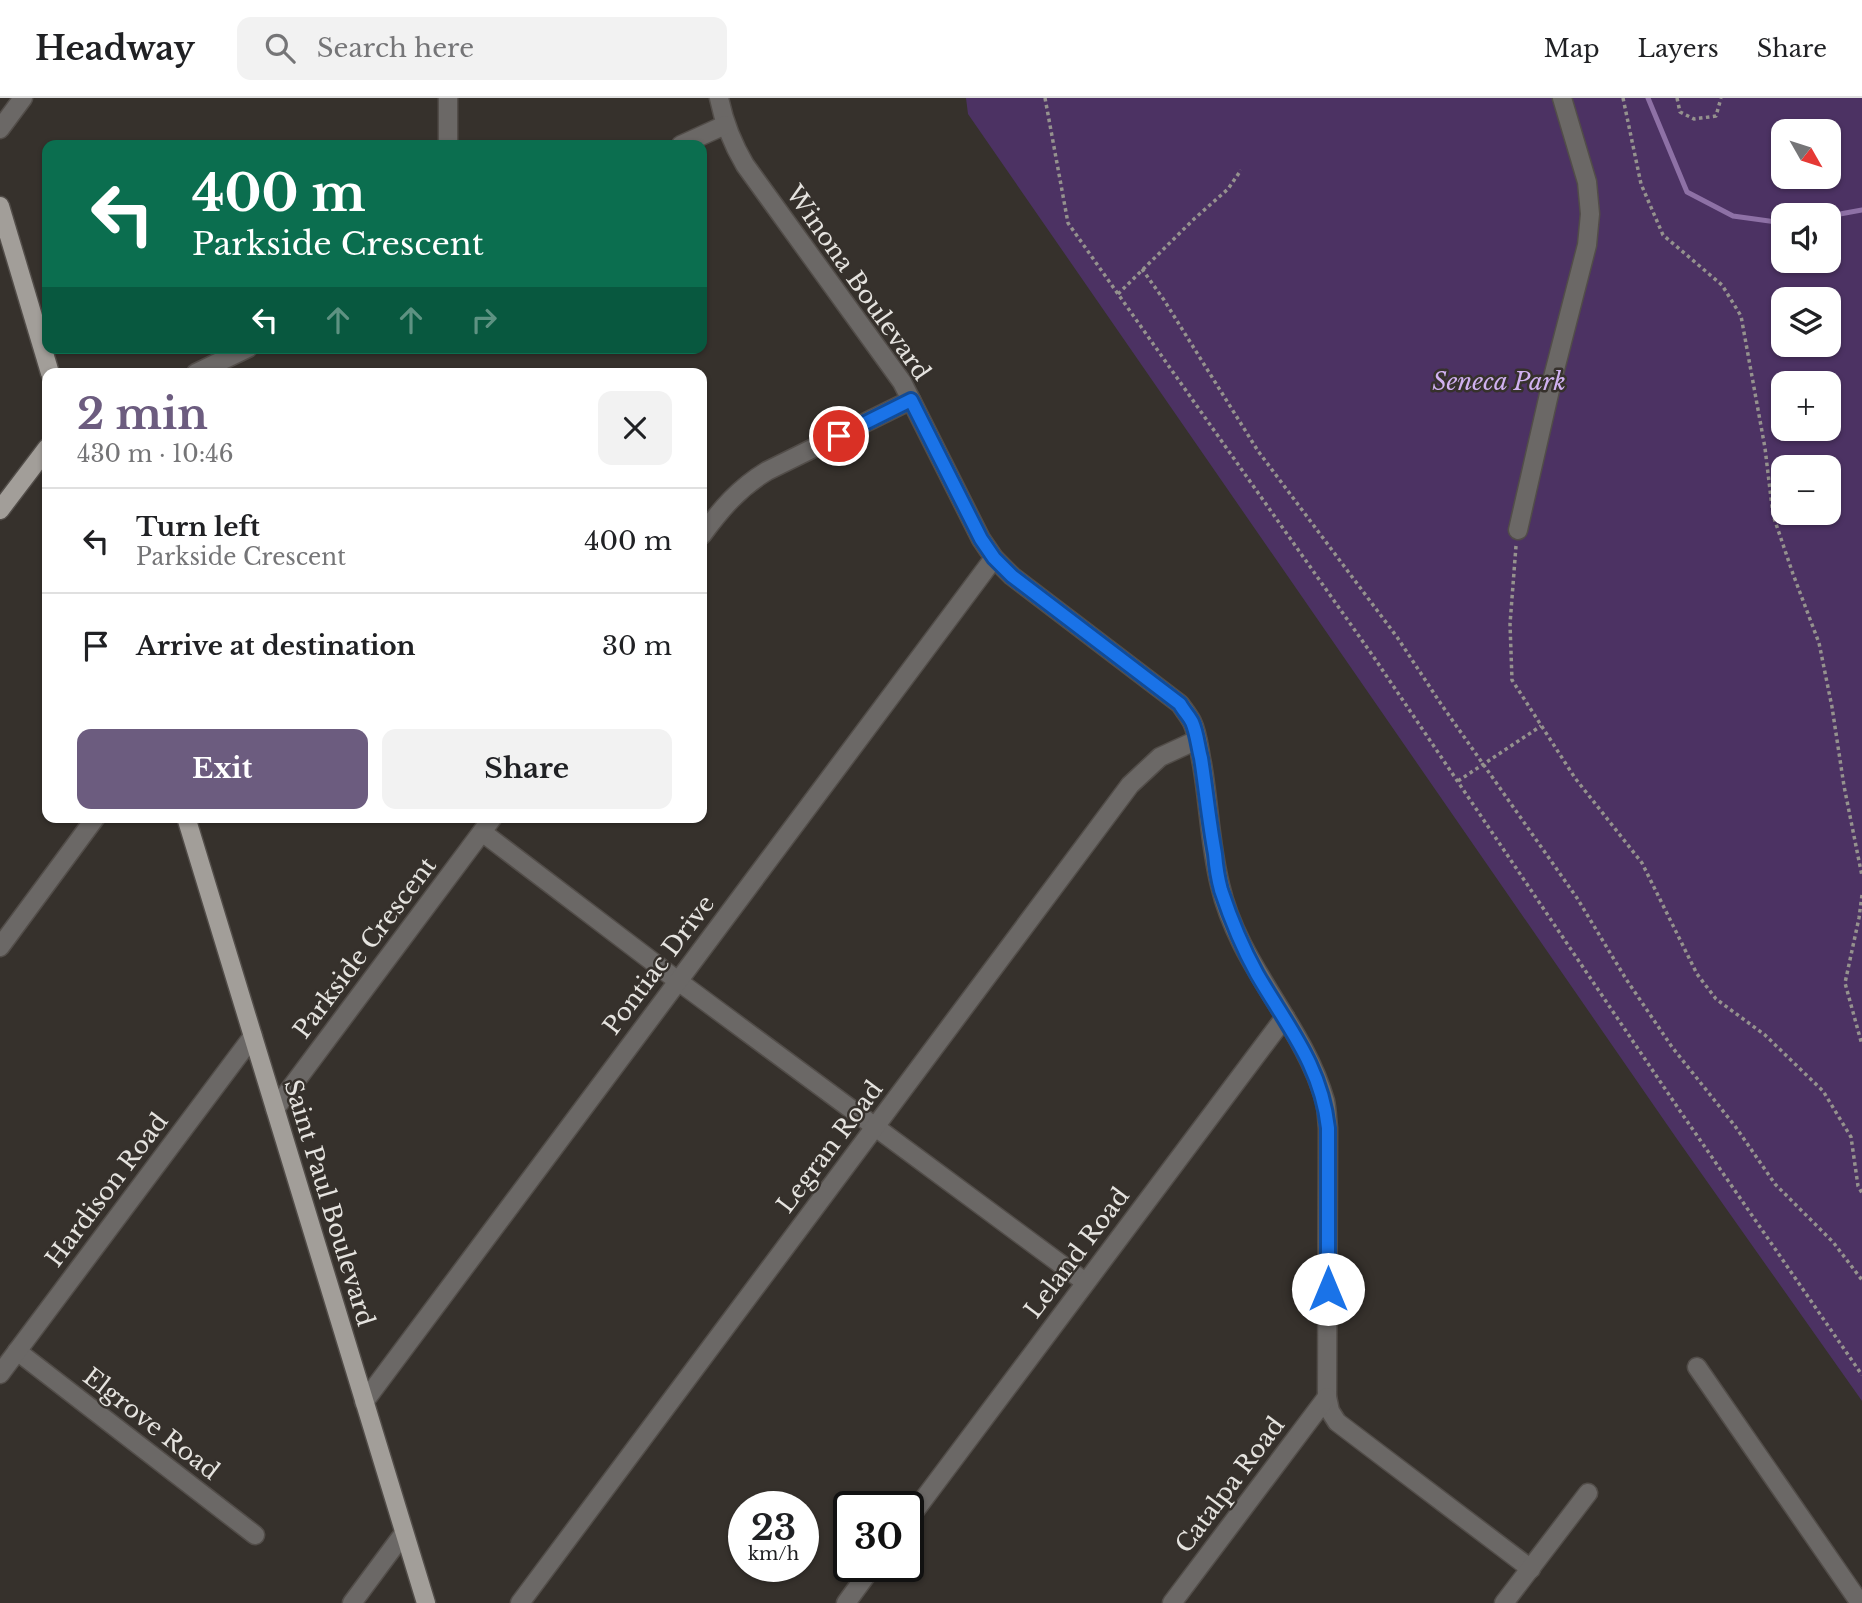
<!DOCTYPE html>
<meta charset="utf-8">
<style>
:root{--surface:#fff;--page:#f2f2f2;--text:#202124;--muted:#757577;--line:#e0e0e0;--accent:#6c5c7f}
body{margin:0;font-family:"Libre Baskerville",serif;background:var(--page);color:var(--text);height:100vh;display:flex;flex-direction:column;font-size:26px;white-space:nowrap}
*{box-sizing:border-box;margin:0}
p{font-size:23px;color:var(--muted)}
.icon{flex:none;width:38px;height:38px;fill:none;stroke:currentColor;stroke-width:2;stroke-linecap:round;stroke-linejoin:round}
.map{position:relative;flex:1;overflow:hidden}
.details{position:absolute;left:42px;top:270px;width:665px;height:455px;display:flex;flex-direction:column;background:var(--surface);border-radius:14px;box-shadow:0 2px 5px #0004}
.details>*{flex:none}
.banner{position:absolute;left:42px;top:42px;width:665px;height:214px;border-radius:14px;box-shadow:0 2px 5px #0004;background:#0b6e4f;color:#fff;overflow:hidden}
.needle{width:46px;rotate:129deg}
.controls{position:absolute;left:1771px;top:21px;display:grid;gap:14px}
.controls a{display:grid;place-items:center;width:70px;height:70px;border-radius:14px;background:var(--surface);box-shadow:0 2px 5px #0004;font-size:35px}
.speed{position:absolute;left:728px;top:1393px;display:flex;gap:14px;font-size:35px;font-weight:700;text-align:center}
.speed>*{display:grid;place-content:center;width:91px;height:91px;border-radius:50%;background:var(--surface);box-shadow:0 2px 5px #0004;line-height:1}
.speed small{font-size:18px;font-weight:400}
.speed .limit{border:4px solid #111;border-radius:10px;background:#fff;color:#111}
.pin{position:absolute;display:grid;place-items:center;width:60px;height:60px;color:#fff;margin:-30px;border:4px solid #fff;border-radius:50%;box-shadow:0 2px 7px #0007}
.me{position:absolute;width:77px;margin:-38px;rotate:0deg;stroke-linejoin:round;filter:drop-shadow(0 0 5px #0008)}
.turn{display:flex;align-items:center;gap:24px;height:147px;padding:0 35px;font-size:32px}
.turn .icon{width:91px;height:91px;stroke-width:2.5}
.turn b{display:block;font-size:49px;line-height:60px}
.lanes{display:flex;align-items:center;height:66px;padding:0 35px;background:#0003;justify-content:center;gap:35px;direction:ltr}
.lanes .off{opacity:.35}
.round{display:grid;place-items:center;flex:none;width:74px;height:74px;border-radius:14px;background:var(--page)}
.summary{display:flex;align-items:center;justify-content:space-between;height:119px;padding:0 35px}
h1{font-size:42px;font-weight:700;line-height:52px;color:var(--accent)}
.button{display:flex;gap:14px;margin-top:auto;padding:14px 35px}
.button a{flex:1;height:80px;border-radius:14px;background:var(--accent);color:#fff;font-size:28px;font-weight:700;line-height:80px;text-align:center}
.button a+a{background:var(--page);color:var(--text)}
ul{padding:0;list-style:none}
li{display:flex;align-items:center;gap:21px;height:105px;padding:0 35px;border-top:2px solid var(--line)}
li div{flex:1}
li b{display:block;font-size:26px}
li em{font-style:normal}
header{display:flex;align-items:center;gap:42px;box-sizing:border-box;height:98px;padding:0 35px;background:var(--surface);border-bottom:2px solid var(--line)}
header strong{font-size:33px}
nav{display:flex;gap:38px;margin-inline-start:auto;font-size:24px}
.search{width:490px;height:63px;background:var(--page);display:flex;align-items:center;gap:18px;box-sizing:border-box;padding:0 24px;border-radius:14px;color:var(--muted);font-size:26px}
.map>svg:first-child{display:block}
</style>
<header>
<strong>Headway</strong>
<div class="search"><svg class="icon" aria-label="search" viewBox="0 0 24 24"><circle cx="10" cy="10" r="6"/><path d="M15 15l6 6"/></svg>Search here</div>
<nav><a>Map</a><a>Layers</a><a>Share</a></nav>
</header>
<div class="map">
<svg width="1862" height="1505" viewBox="0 0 1862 1505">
<rect width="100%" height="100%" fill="#36312c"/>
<path fill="#4c3263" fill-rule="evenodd" d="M966,0H1862V1303L1677,1041L968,16ZM1783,33H1829V79H1783ZM1783,117H1829V163H1783ZM1783,201H1829V247H1783ZM1783,285H1829V331H1783ZM1783,369H1829V415H1783Z"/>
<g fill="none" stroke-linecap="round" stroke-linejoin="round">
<g stroke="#8e71a6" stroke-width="5">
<polyline points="1648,0 1687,94 1733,118 1783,125"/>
<polyline points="1829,118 1862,112"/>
</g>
<g stroke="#524d49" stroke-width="21">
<g id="minor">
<path d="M719,0C724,25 732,45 745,67L902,284L981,441L994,460L1012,478L1180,606C1184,612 1189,618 1192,624C1198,636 1199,652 1202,666C1209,706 1210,747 1220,787C1238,867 1303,926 1325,1003C1327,1012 1327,1021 1328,1030L1327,1299L1330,1313L1337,1324L1531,1471"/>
<polyline points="0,31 23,0"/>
<polyline points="448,47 448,0"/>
<polyline points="681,47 725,27"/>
<polyline points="196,275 248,250"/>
<polyline points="1518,432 1552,283 1587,147 1590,116 1587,84 1562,0"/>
<path d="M702,437C721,411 739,390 767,373L911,302"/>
<polyline points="482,734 678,883 1085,1184"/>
<polyline points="0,849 96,719"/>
<polyline points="275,1011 493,719"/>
<polyline points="17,1253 255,1437"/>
<polyline points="1697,1269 1860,1505"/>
<polyline points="0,1276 253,938"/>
<polyline points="364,1304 994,460"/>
<polyline points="908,1422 1285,919"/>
<polyline points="352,1505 404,1435"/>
<polyline points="520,1505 1130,687 1160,659 1197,642"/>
<polyline points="846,1505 873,1468"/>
<polyline points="1172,1505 1327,1299"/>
<polyline points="1504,1505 1588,1395"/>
</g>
</g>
<g stroke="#524d49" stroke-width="21">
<g id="major">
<polyline points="0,108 50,275"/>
<polyline points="0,412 47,350"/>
<polyline points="186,719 426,1505"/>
</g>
</g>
<g stroke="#95928e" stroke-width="3.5" stroke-dasharray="3.5 3.5" stroke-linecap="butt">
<polyline points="1045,0 1068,125 1373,558 1678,1010 1862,1277"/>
<polyline points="1623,0 1641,86 1663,137 1722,187 1741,218 1765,350 1773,417 1793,476 1819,545 1832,609 1844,688 1862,778"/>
<polyline points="1677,0 1680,14 1694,21 1716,18 1721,0"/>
<polyline points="1142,171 1164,202 1258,353 1397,539 1441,606 1577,800 1626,881 1672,949 1735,1028 1775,1086 1833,1144 1862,1182"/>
<polyline points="1118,196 1194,121 1228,91 1241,72"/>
<polyline points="1516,448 1510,526 1512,582 1575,680 1642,765 1697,876 1716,901 1765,937 1823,993 1851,1039 1858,1088 1862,1095"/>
<polyline points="1458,683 1541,628"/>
<polyline points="1862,797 1859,820 1845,885 1862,947"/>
</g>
<use href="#minor" stroke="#6b6866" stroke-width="18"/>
<use href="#major" stroke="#a29e99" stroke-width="18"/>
</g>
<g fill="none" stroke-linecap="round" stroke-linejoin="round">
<g stroke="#114b97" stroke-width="18">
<path id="route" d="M839,338L911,302L981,441L994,460L1012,478L1180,606C1183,612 1189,618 1192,624C1197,635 1198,649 1201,660C1206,692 1209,724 1215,756C1216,768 1218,781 1221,792C1231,822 1242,849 1257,876C1287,928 1321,967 1328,1030V1191"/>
</g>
<use href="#route" stroke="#1a73e8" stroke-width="12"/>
</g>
<g text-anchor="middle" stroke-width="5" stroke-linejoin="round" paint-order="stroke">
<g font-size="24" fill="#e5e3df" stroke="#36312c">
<text transform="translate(858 185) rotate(55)" y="8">Winona Boulevard</text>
<text transform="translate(365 850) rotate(-53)" y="8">Parkside Crescent</text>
<text transform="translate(659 867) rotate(-53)" y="8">Pontiac Drive</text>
<text transform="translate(830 1049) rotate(-53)" y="8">Legran Road</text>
<text transform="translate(107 1092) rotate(-53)" y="8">Hardison Road</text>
<text transform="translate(329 1105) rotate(73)" y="8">Saint Paul Boulevard</text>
<text transform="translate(1077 1155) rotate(-53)" y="8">Leland Road</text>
<text transform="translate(151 1326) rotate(38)" y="8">Elgrove Road</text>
<text transform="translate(1230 1387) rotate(-53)" y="8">Catalpa Road</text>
</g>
<g font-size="24" font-style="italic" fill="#d1b2f1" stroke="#36312c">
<text x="1499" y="292">Seneca Park</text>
</g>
</g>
</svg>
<div class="controls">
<a><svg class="needle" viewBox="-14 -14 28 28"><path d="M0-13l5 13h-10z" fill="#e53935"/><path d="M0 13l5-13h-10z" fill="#757577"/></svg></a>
<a><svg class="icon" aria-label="sound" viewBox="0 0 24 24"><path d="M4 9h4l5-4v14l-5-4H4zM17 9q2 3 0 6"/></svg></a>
<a><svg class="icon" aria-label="layers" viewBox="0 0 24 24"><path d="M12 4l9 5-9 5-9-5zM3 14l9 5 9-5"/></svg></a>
<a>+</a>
<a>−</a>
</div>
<div class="speed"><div>23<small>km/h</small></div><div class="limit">30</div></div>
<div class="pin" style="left:839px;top:338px;background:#d93025"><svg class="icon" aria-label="arrive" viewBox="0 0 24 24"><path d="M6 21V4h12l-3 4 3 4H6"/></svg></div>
<svg class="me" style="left:1328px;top:1191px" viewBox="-20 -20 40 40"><circle r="19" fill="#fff"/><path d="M0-13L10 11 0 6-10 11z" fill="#1a73e8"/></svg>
<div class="banner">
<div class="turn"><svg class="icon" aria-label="left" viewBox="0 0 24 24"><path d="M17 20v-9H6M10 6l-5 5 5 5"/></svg><div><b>400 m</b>Parkside Crescent</div></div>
<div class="lanes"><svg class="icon" aria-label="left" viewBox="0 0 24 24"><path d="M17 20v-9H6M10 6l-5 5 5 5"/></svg><svg class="icon off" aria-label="ahead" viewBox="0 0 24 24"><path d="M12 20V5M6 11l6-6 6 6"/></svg><svg class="icon off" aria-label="ahead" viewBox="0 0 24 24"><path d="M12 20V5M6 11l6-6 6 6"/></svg><svg class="icon off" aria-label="right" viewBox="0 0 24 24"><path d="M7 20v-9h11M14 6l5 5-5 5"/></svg></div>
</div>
<section class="details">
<div class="summary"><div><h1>2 min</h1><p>430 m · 10:46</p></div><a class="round"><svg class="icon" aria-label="close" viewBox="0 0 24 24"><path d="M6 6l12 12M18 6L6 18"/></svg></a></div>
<ul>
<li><svg class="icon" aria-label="left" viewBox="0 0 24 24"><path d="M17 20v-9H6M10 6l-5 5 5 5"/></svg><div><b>Turn left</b><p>Parkside Crescent</p></div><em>400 m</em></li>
<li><svg class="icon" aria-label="arrive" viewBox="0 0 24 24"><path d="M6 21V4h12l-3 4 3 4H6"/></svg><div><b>Arrive at destination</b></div><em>30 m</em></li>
</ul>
<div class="button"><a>Exit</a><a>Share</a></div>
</section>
</div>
